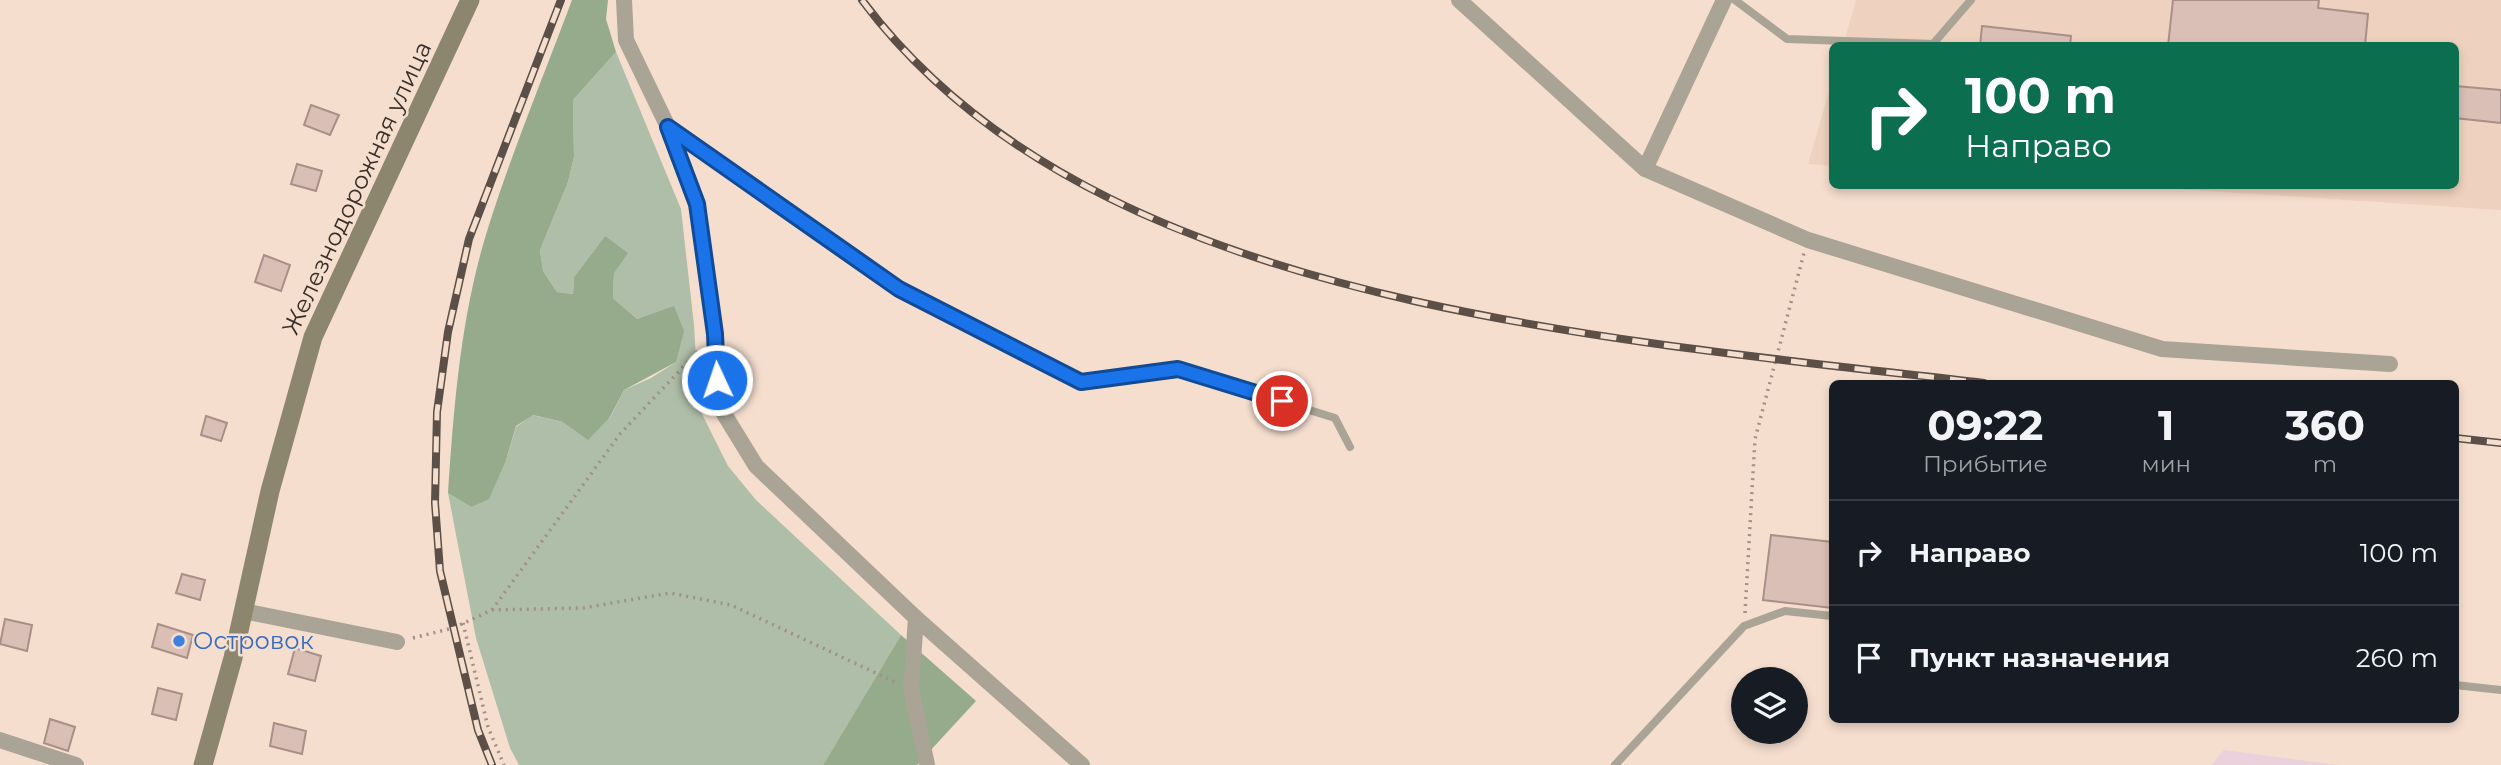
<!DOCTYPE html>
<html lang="ru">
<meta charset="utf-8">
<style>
:root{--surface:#171b24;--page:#20242c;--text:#f1f3f6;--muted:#9ea1a6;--line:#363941}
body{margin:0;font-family:Montserrat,sans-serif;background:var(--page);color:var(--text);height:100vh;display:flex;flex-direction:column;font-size:26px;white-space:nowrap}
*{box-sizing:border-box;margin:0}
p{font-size:23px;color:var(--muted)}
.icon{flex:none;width:38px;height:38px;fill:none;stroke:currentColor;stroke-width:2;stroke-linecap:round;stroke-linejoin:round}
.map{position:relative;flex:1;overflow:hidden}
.details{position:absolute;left:1829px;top:380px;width:630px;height:343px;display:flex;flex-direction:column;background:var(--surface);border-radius:10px;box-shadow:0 4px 10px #0003}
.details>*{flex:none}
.banner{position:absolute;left:1829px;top:42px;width:630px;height:147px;border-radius:10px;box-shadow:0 4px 10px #0003;background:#0b6e4f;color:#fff;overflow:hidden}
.fabs{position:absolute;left:1731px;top:667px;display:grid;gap:14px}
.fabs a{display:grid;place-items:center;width:77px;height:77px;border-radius:50%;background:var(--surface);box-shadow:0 4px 10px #0003;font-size:35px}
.pin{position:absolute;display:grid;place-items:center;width:60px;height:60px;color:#fff;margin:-30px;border:4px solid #fff;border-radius:50%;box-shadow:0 2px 7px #0007}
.me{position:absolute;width:77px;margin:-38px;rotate:357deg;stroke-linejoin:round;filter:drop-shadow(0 0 5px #0008)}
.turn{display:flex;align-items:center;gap:24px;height:147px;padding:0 21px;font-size:32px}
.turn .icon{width:91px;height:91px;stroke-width:2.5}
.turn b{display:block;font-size:49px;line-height:60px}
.eta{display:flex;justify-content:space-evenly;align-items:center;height:119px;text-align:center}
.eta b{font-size:42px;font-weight:700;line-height:49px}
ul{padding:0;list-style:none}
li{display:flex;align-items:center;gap:21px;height:105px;padding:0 21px;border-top:2px solid var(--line)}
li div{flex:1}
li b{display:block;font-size:26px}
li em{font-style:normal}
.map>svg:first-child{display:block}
</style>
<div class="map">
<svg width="2501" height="765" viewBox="0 0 2501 765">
<rect width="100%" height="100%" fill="#f5dece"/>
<g fill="#eed1be">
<polygon points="1856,0 2501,0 2501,210 2131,186 2455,186 2455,46 1843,46"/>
<polygon points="1832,81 1832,166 1808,164"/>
</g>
<polygon fill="#ead1db" points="2224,750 2338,765 2211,765"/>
<polygon fill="#afbea8" points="616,52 681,209 694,325 699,408 728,466 756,500 901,635 823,765 519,765 510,748 476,638 448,493 471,507 506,460 516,427 532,415 563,422 610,418 624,390 651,378 676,362 674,307 637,319 613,298 614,273 605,236 574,277 573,294 557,292 543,271 540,250 568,182 574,157 573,100"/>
<g fill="#95ab8c">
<path d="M572,0H608L606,19L616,52L573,100L574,157L568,182L540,250L543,271L557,292L573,294L574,277L605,236L628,253L614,273L613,298L637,319L674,306L684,331L676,362L624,390L610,417L588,440L563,422L533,415L516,426L506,460L489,499L471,507L448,493C454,403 461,312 489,225C513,149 544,75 572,0Z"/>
<polygon points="901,635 976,701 917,765 823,765"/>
</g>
<g fill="#dabfb6" stroke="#a88f87" stroke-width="2">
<polygon points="2173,0 2319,0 2318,8 2368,14 2365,46 2168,46"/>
<polygon points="1982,26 2071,36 2070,46 1980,46"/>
<polygon points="2455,86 2501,90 2501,123 2455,118"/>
<polygon points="311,105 339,115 330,135 304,125"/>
<polygon points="297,164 322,171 316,191 291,184"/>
<polygon points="264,255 290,265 281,291 255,282"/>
<polygon points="206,416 227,423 221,441 201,435"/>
<polygon points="1771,535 1832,542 1832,608 1763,600"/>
<polygon points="182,574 205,580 200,600 176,593"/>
<polygon points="5,619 32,625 27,651 0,644"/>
<polygon points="158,624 193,635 187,658 152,647"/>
<polygon points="295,648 321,656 315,681 288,674"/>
<polygon points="158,688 182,694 176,720 152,714"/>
<polygon points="50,719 75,727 68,751 44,743"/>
<polygon points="274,723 306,731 302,754 270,746"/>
</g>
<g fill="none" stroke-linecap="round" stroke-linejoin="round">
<g stroke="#a19085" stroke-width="3.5" stroke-dasharray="2 5" stroke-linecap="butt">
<polyline points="492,610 620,434 700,349"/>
<polyline points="1745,613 1755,439 1804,253"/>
<polyline points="463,623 488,727 504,765"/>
<polyline points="413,638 453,628 492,610 583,608 670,593 731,605 895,682"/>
</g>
<g stroke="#a9a495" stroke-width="8">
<polyline points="1735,0 1787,39 1933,44 1971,0"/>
<polyline points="673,130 899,289 1081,382 1178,369 1335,418 1350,447"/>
<polyline points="2455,685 2501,690"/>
<polyline points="1615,765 1744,626 1785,611 1832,616"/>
</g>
<g stroke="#a9a495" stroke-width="16">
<polyline points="624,0 626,40 668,127 697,203 715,334 718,404 756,466 916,618 1082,765"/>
<polyline points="1459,0 1645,169 1808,240 2162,349 2390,364"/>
<polyline points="1645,169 1724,0"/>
<polyline points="243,611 397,642"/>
<polyline points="916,618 911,689 927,765"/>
<polyline points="0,740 76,765"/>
</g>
<polyline stroke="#8d866f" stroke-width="19" points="203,765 233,658 270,491 313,337 470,0"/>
<g stroke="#5b4f48" stroke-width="8">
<g id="rail">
<path d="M862,0C993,175 1208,254 1414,301C1602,343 1793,361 1984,383"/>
<polyline points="2455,438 2501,443"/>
<polyline points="492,765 478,730 440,571 435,503 437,412 448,332 469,239 561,0"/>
</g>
</g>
<use href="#rail" stroke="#f5dece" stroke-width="5" stroke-dasharray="16" stroke-linecap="butt"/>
</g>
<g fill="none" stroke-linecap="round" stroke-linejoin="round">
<g stroke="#114b97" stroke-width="18">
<polyline id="route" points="717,380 715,334 697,204 668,127 899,289 1081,382 1178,369 1282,401"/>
</g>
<use href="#route" stroke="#1a73e8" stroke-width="12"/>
</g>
<circle fill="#3f7fe0" stroke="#f5dece" stroke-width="2.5" cx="179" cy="641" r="7"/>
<g text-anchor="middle" stroke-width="5" stroke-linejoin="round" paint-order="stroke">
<g font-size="24" fill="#372e29" stroke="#f5dece">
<text transform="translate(357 188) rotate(-65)" y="8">Железнодорожная улица</text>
</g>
<g font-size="24" fill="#366cbe" stroke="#f5dece" text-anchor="start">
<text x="193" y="649">Островок</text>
</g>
</g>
</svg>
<div class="fabs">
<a><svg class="icon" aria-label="layers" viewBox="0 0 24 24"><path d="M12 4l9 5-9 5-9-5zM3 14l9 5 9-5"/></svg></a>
</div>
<div class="pin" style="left:1282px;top:401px;background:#d93025"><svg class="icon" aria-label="arrive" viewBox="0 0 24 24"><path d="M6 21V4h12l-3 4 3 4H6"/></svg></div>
<svg class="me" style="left:717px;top:380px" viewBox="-20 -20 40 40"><circle r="17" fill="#1a73e8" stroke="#fff" stroke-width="3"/><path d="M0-11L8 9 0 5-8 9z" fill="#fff"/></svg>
<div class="banner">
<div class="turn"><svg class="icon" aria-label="right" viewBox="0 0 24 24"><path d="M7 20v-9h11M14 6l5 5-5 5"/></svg><div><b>100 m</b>Направо</div></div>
</div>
<section class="details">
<div class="eta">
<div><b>09:22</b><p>Прибытие</p></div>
<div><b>1</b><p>мин</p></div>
<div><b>360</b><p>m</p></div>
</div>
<ul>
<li><svg class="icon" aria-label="right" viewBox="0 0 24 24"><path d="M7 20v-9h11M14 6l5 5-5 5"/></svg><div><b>Направо</b></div><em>100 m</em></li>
<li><svg class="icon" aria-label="arrive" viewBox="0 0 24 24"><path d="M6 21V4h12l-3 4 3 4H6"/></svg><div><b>Пункт назначения</b></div><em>260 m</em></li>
</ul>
</section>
</div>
